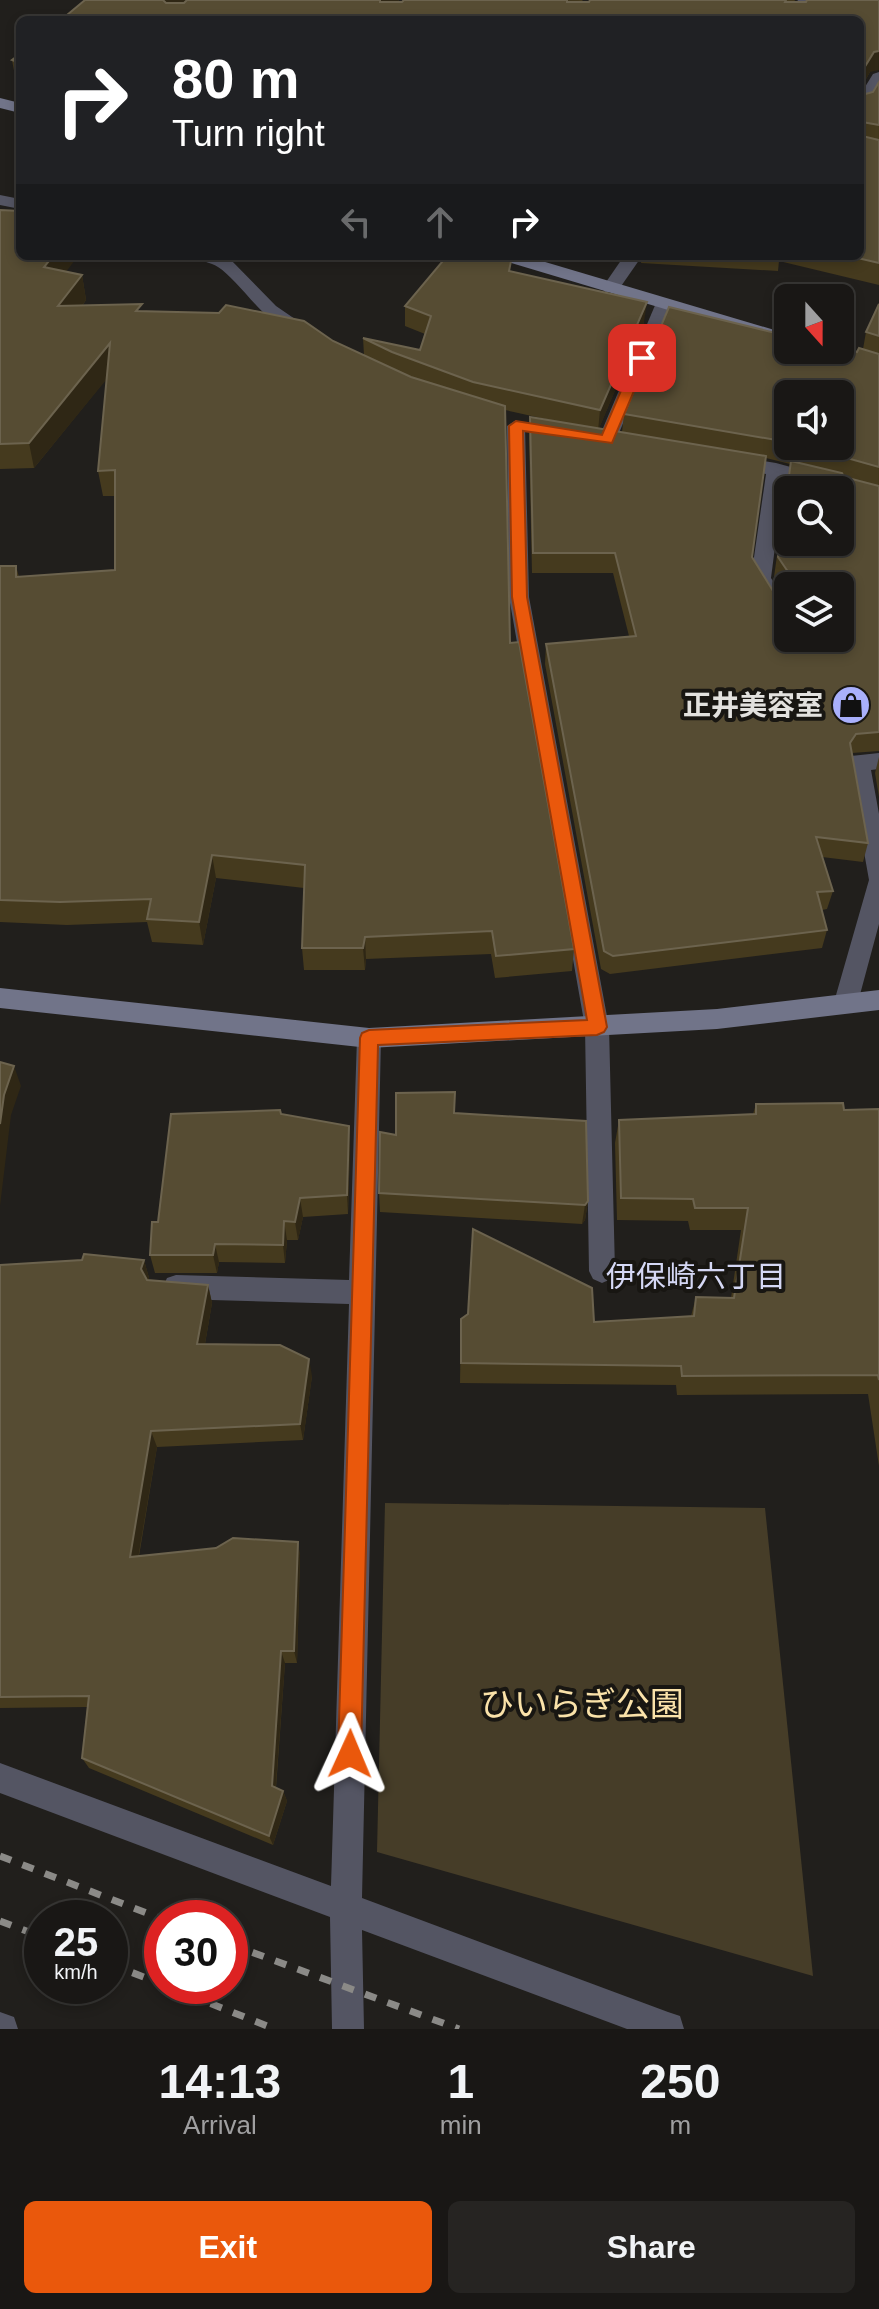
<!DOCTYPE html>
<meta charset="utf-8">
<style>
:root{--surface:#191715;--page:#262422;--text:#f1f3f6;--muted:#9f9fa0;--line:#373634;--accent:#ea580c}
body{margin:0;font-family:Arial,"Noto Sans JP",sans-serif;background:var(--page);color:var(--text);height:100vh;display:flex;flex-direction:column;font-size:30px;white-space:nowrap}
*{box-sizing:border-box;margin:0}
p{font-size:26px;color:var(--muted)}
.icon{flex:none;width:44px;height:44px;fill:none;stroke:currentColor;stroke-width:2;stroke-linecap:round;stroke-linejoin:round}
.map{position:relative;height:2029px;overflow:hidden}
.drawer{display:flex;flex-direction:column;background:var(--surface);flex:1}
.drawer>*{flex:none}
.hud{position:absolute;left:16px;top:16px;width:848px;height:244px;border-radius:12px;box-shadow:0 4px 12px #0003,0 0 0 2px var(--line);background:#202124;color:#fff;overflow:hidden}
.needle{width:52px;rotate:159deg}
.controls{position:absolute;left:774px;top:284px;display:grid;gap:16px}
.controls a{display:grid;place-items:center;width:80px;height:80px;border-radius:12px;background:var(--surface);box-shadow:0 4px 12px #0003,0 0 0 2px var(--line);font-size:40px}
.speed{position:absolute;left:24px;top:1900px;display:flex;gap:16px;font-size:40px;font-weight:700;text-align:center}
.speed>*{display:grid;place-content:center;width:104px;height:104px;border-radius:50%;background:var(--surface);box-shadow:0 4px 12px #0003,0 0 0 2px var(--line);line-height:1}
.speed small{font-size:20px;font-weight:400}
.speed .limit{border:12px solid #d22;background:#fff;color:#111}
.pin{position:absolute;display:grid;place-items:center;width:68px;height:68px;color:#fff;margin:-34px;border-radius:16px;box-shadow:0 4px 12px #0006}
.me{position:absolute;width:88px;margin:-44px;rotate:1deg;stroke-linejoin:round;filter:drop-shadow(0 0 6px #0008)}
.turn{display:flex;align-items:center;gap:28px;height:168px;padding:0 24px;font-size:36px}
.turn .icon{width:104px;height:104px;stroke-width:2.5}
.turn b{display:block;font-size:56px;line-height:68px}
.lanes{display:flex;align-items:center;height:76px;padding:0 24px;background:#0003;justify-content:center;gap:40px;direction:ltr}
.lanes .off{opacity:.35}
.eta{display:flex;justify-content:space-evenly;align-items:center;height:136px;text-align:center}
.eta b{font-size:48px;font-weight:600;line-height:56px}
.cta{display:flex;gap:16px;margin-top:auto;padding:16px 24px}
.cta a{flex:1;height:92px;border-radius:12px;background:var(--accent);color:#fff;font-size:32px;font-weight:600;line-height:92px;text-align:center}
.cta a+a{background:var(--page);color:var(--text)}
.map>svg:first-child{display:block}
</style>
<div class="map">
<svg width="879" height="2029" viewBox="0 0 879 2029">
<rect width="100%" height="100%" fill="#211f1c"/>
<polygon fill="#463d28" points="385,1503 765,1508 813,1976 377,1852"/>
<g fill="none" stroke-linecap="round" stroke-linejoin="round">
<g fill="#545563" fill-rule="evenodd">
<polygon points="798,0 814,0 800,20 784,20"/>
<polygon points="879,72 879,90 866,111 860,113 860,95 873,74"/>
<polygon points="0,195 20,199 20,209 0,205"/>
<path d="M195,256H221L230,259L276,306L311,330L314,334L311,338C280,346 241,281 218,267C210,262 202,262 195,256Z"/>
<polygon points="624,256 642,256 617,292 605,292 602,288"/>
<polygon points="665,298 674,303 616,440 607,446 600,444 598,440 656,303"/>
<polygon points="516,420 525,426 529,597 609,1027 615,1271 611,1279 602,1283 593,1279 589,1271 585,1027 509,597 507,426"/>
<polygon points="734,456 776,463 879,491 879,505 840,494 840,490 828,490 784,478 771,578 788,604 788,627 781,625 751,578 766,474 727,466 724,462"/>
<polygon points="879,753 879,769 871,770 879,814 879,924 858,1002 854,1009 846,1012 838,1009 834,1002 869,880 848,762 851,756"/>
<polygon points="369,1028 378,1031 381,1038 362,1898 668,2012 680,2016 684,2029 627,2029 362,1930 364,2029 332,2029 330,1917 0,1793 0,1763 331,1886 349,1304 176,1299 167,1296 163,1287 167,1278 176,1275 349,1280 357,1038 360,1031"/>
<polygon points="0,2012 14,2017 18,2029 0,2029"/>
</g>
<g fill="#717489" fill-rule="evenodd">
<polygon points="0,98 20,103 20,113 0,108"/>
<polygon points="498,256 525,256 788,334 788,346 501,260"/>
<polygon points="0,988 369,1028 717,1009 879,990 879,1010 717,1029 369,1048 0,1008"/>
</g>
<g stroke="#8b8a87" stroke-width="7" stroke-dasharray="12 12" stroke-linecap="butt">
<polyline points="0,1856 162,1919"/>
<polyline points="0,1921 42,1937"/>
<polyline points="230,1944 459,2029"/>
<polyline points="110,1964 162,1984"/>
<polyline points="166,1986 275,2029"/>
</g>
</g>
<g fill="#453a1e" fill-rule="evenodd">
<polygon points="85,0 399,0 397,2 583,0 581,2 589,2 590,0 795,0 794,2 870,72 862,86 862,95 873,92 879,82 879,285 779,261 778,271 641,263 642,256 860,256"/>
<polygon points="20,54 20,82 16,81 12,60"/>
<path d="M0,210L66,272L82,275L86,300L82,306L143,311L333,341L364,355L363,338L420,350L425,334L405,326V306L512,271L644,322L599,428L622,432L624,414L857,352L863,349L866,332L879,304V751L852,753L868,843L863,862L822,857L833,891L827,909L822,910L827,930L822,948L610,974L601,969L545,664L546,644L629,636L613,573H532L529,438L530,417L559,422L505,410L510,643L574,949L572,971L495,978L491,954L366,959L365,970H304L302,948L304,888L216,878L203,945L152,942L147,922L67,925L0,922V566H16L19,577L115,570V496H103L98,471L107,378L34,468L0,469ZM788,394L840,446H788ZM766,458L790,464L774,577L788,598V586H840L788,638L752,557Z"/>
<polygon points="542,256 621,256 617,261"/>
<polygon points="879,757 879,797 875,773"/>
<polygon points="756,1104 844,1110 879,1109 879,1466 868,1394 677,1395 676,1385 460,1383 461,1319 594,1322 691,1316 696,1297 731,1298 741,1230 690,1230 688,1221 617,1220 615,1143 619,1120 753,1114"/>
<polygon points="455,1113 588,1201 585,1220 582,1224 380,1212 379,1193 396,1135"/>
<polygon points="281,1114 350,1146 348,1214 303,1217 298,1240 287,1240 285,1263 219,1262 217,1273 155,1273 150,1255 158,1222"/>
<polygon points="144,1260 149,1278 149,1280 208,1285 212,1303 205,1344 312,1376 303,1440 157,1447 139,1556 298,1542 300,1556 297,1663 285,1663 276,1788 283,1791 287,1801 273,1845 89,1768 82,1758 87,1707 0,1708 0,1265"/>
</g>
<g fill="#2f2715">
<polygon points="163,0 188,0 165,20"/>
<polygon points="380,0 399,0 381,18"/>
<polygon points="879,51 879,70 870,72 860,89 861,73 874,52"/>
<polygon points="53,256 78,256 50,293 44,267"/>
<polygon points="82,275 86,300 63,332 58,306"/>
<polygon points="647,302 644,322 598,431 600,410"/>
<polygon points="110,343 115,369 34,468 29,443"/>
<polygon points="212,855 216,878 203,945 199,922"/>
<polygon points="365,937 366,959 365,970 363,948"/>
<polygon points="14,1066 21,1086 11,1115 0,1206 0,1124 4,1095"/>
<polygon points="349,1126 350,1146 348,1214 347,1195"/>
<polygon points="300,1198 303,1217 298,1240 295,1222"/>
<polygon points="588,1201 585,1220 582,1224 585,1205"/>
<polygon points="284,1221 287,1240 285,1263 283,1245"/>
<polygon points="215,1244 219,1262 217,1273 213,1255"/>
<polygon points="144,1260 149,1278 146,1287 141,1269"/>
<polygon points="208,1285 212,1303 202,1361 197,1344"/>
<polygon points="309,1359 312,1376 303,1440 300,1424"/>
<polygon points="151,1431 157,1447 136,1570 130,1557"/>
<polygon points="298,1542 300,1556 297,1663 294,1651"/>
<polygon points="281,1651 285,1663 275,1796 272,1786"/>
<polygon points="283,1791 287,1801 273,1845 269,1836"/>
</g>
<g fill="#564c33" stroke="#6c634e" stroke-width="2" fill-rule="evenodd">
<polygon points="85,0 163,0 166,3 184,3 187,0 380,0 380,2 402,2 404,0 567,0 567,2 589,2 590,0 786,0 785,2 806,2 807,0 879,0 879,51 874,52 861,73 862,95 873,92 879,82 879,125 862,122 862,136 879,140 879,263 849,256 860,256 860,20 61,20"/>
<polygon points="20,54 20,63 12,60"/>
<polygon points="0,210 20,211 20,256 53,256 44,267 82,275 58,306 142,304 136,311 219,313 226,305 304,321 333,341 411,377 505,406 510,643 519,642 574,949 496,956 492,931 365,937 363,948 302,948 305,865 212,855 199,922 147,919 151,899 60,902 0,900 0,566 16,566 16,577 115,570 115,470 98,471 110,343 29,443 0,444"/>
<polygon points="447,256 512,256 509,271 647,302 600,410 473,382 392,352 363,338 420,350 431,316 405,306"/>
<polygon points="879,304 879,336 866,332"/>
<polygon points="669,307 788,336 788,350 840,350 840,348 857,352 859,348 879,354 879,467 804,446 840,446 840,394 788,394 788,442 624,414"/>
<path d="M530,417L766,456L752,557L783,607L788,608V638H840V586H795V582L778,557L791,461L842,473L844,477L879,486V732L856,734L850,743L868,843L816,837L833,891L817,892L827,930L613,956L604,951L546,644L636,636L615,553H533ZM788,490H840V542H788Z"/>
<polygon points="0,1062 14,1066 4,1095 0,1124"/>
<polygon points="455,1092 454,1113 586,1121 588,1201 585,1205 379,1193 380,1132 396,1135 396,1093"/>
<polygon points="843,1103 844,1110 879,1109 879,1380 878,1375 682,1376 681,1366 461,1363 461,1319 468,1314 473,1229 592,1288 594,1322 694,1316 696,1297 734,1298 748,1208 695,1208 693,1199 621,1198 619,1120 756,1114 756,1104"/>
<polygon points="280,1110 281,1114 349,1126 347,1195 300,1198 295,1222 284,1221 283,1245 215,1244 213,1255 150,1255 152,1222 158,1222 171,1114"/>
<polygon points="84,1254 144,1260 141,1269 147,1280 208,1285 197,1344 280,1345 309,1359 300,1424 151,1431 130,1557 216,1548 233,1538 298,1542 294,1651 281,1651 272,1786 283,1791 269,1836 82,1758 89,1696 0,1697 0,1265 82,1260"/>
</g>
<polygon fill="#ea580c" stroke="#983908" stroke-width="2" points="642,353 648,358 612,443 523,431 527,597 607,1027 604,1032 597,1035 378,1045 361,1754 358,1762 350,1766 342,1762 338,1754 360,1038 362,1033 369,1030 587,1020 512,597 509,426 516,421 602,435 635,358"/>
<defs>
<g id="shop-disc" transform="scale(2)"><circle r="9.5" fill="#a9b0fc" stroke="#181612"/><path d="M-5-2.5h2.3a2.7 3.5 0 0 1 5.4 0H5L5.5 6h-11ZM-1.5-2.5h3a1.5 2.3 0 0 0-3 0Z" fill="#111"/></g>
</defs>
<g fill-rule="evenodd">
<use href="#shop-disc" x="851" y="705"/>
</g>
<g text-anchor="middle" stroke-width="8" stroke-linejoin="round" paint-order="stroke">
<g font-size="28" font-weight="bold" fill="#e2e1de" stroke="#181612" text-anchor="end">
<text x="823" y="715">正井美容室</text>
</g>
<g font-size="30" fill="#d5d8f5" stroke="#181612">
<text x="696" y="1287">伊保崎六丁目</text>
</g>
<g font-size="34" fill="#fae2a9" stroke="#181612">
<text x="582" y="1716">ひいらぎ公園</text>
</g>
</g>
</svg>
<div class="controls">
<a><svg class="needle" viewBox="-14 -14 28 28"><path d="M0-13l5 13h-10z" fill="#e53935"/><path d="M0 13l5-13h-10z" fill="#9f9fa0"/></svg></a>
<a><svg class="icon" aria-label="sound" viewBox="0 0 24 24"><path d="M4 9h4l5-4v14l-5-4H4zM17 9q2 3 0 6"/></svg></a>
<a><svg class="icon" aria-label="search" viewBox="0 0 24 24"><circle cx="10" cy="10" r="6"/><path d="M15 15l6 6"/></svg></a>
<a><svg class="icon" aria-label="layers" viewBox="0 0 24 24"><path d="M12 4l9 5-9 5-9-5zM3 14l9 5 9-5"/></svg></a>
</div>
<div class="speed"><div>25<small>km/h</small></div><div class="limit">30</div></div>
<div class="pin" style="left:642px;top:358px;background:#d93025"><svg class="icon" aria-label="arrive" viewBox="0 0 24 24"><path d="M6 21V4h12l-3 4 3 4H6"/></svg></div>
<svg class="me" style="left:350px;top:1754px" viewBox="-20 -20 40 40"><path d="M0-17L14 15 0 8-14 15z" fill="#ea580c" stroke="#fff" stroke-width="4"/></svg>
<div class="hud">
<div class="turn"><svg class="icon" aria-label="right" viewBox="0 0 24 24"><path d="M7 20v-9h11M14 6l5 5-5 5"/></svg><div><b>80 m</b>Turn right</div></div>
<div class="lanes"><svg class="icon off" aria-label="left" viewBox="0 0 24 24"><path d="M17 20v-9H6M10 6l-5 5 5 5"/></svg><svg class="icon off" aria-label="ahead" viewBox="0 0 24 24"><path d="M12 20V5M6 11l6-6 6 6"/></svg><svg class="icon" aria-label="right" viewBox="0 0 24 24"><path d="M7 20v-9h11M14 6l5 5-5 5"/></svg></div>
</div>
</div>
<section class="drawer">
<div class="eta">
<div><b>14:13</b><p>Arrival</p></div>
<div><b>1</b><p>min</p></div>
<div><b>250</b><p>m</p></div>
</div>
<div class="cta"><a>Exit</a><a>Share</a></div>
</section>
